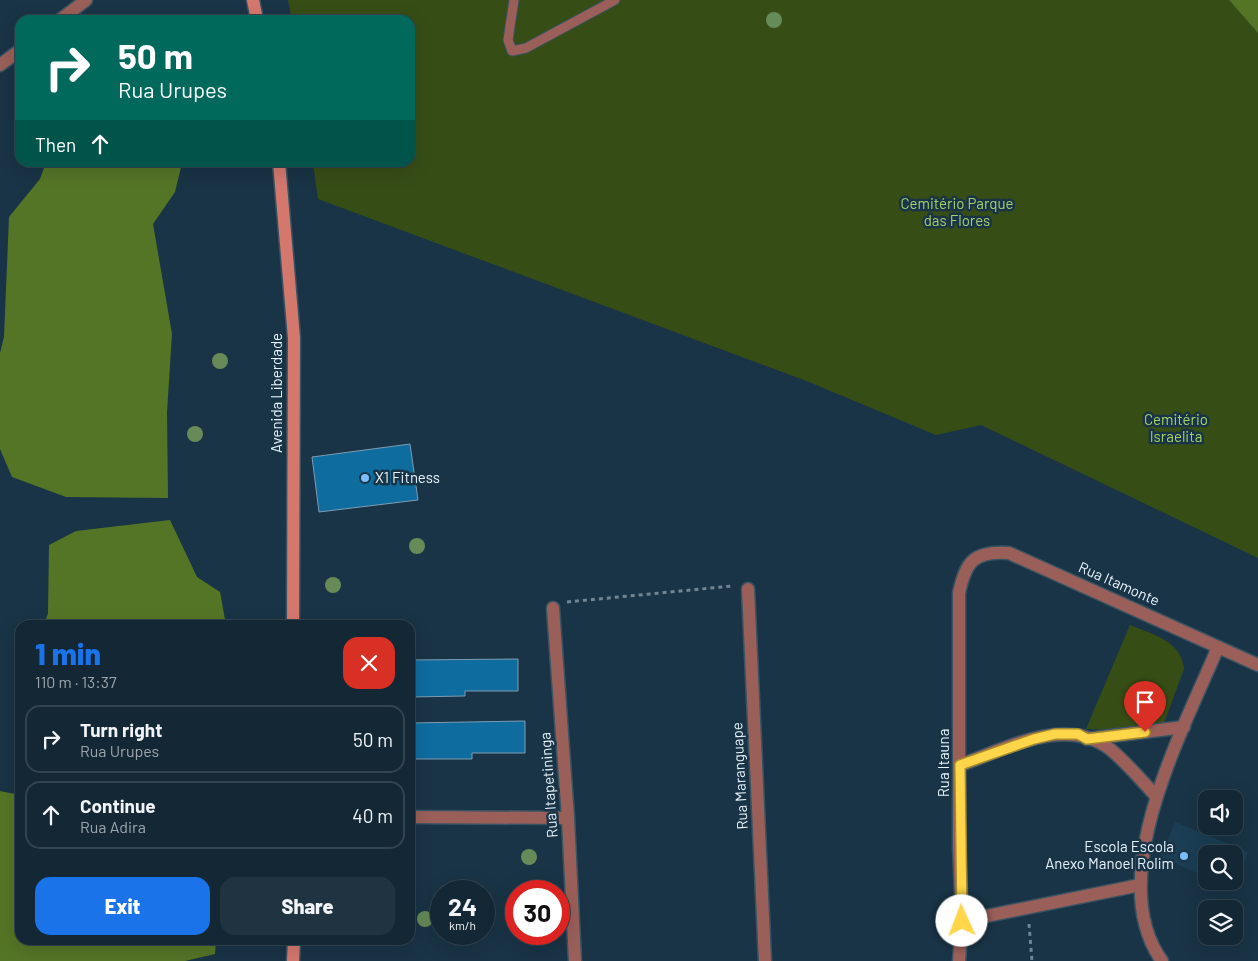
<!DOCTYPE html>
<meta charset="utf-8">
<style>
:root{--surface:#132734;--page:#203340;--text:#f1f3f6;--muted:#9da5ac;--line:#32444f;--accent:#1a73e8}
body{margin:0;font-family:Barlow,sans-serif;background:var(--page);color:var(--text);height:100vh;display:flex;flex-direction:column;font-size:19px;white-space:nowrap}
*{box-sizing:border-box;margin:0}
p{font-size:16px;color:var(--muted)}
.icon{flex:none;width:28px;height:28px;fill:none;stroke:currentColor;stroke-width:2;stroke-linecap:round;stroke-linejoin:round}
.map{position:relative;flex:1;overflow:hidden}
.drawer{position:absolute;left:15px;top:620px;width:400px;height:325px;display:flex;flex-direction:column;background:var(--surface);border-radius:15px;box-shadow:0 5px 20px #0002,0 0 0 1px var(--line)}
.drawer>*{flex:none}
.banner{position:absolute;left:15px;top:15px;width:400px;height:152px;border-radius:15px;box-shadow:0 5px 20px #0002,0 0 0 1px var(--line);background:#00695c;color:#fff;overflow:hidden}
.fabs{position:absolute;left:1198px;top:790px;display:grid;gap:10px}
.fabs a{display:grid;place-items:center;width:45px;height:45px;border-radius:10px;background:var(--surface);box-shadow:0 5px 20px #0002,0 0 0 1px var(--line);font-size:25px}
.speed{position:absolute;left:430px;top:880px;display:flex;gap:10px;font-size:25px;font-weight:700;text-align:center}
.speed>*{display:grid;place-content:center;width:65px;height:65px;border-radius:50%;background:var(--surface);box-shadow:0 5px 20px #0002,0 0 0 1px var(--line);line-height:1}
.speed small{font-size:12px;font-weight:400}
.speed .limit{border:8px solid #d22;background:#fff;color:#111}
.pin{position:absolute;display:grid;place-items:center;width:42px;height:42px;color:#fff;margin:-51px -21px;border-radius:50% 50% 50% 0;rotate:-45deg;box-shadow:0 0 5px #0007}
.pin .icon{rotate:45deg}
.me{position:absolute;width:55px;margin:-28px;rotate:358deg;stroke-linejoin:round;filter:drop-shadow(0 0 4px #0008)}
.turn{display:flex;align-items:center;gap:18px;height:105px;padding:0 20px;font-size:22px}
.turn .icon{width:65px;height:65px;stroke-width:2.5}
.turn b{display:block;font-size:35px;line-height:42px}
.then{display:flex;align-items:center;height:48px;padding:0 20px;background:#0003;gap:10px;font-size:19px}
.round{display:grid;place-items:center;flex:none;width:52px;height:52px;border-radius:15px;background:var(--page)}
.overview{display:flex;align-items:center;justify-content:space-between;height:85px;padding:0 20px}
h1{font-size:30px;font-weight:800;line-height:38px;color:var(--accent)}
.cta{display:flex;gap:10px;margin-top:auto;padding:10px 20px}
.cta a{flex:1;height:58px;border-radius:15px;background:var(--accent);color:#fff;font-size:20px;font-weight:800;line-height:58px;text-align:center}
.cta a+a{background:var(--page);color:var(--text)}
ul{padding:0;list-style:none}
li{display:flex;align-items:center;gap:15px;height:68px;margin:0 10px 8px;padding:0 10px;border:2px solid var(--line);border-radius:15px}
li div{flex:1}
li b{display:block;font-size:19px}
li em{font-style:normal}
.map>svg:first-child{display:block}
</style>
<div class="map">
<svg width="1258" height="961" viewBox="0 0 1258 961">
<rect width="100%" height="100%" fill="#193446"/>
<polygon fill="#1b3e54" points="1175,822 1248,852 1234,889 1217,881 1234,881 1234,854 1206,854 1206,877 1161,857"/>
<g fill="#374d16">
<polygon points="288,0 1229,0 1258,33 1258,558 981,425 936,435 809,382 318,199 313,163 410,162 410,20 292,20"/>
<path d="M1130,625C1153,635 1181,640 1184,669L1164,723L1149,731L1086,729Z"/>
</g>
<g fill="#557526">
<polygon points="1229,0 1258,0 1258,33"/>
<polygon points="100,163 182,163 175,192 153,224 172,334 167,412 168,498 66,497 12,477 0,449 0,353 4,337 9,217 40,179 44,168"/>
<polygon points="170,520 197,577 220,592 226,625 44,625 48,613 49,545 76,531"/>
<polygon points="0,791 20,795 20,940 216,940 215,954 185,961 0,961"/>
</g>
<g fill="#0e6c9f" stroke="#7e9cb2">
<polygon points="410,444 418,500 319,512 312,457"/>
<polygon points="518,659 518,691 465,691 465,696 410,697 410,660"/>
<polygon points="525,721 525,753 472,753 472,759 410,759 410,723"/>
</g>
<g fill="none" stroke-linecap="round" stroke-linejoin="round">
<g stroke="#3a5363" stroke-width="11">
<polyline id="lane" points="514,0 508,40 512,51 526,48 615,0"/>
</g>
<g stroke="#3a5363" stroke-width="15">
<g id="street">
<polyline points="60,20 86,0"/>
<polyline points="0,65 20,50"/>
<polyline points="748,589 765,961"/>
<polyline points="553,608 568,818 575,961"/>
<polyline points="1087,739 1184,727"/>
<path d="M960,765C1006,749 1065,715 1110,749C1127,763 1141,780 1156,796"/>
<polyline points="410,817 568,818"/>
<polyline points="962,921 1140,885"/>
<path d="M959,961L962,921L959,846V593C966,560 975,551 1009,553L1258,665"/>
<path d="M1162,961C1102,878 1184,729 1218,647"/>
</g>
</g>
<g stroke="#3a5363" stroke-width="15">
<g id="secondary">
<polyline points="253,0 257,20"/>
<polyline points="279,162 294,338 293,625"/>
<polyline points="293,961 294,940"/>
</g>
</g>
<g stroke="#708593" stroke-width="3" stroke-dasharray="4 4" stroke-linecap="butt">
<polyline points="567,602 732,586"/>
<polyline points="1029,924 1032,961"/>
</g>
<use href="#lane" stroke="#9a5f59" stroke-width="9"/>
<use href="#street" stroke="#9a5f59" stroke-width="12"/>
<use href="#secondary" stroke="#d4786e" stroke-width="12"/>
</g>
<g fill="#668b59">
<circle cx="774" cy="20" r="8"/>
<circle cx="220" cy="361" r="8"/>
<circle cx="195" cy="434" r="8"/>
<circle cx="417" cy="546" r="8"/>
<circle cx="333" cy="585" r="8"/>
<circle cx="529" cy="857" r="8"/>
<circle cx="425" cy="919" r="8"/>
</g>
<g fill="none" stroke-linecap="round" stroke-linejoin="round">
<g stroke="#a68a30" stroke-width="12">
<polyline id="route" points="962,921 960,765 1034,739 1055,734 1078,734 1087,739 1145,732"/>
</g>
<use href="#route" stroke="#ffd54a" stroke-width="9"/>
</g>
<g fill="#7cbef9" stroke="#193446" stroke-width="2">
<circle cx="365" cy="478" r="5"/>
<circle cx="1184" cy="856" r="5"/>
</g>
<g text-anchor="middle" stroke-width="5" stroke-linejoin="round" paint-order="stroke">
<g font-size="15" fill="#a5d269" stroke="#193446">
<text x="957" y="209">Cemitério Parque<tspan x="957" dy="17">das Flores</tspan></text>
<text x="1176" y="425">Cemitério<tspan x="1176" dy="17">Israelita</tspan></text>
</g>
<g font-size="15" fill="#e6f3fc" stroke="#193446">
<text transform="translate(277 393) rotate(-90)" y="5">Avenida Liberdade</text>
<text transform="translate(1119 584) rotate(24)" y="5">Rua Itamonte</text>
<text transform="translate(944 763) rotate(-90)" y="5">Rua Itauna</text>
<text transform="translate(740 776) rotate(-93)" y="5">Rua Maranguape</text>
<text transform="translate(549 785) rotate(-94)" y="5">Rua Itapetininga</text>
</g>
<g font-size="15" fill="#e6f3fc" stroke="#193446" text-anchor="start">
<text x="375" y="483">X1 Fitness</text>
<text x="1174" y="852" text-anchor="end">Escola Escola<tspan x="1174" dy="17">Anexo Manoel Rolim</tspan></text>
</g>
</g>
</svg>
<div class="fabs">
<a><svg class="icon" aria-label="sound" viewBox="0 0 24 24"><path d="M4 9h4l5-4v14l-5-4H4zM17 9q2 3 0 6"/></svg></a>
<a><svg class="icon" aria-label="search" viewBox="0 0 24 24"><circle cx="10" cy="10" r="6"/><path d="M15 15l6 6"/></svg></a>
<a><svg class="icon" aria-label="layers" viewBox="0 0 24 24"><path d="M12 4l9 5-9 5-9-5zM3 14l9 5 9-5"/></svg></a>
</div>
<div class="speed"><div>24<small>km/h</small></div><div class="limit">30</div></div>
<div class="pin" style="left:1145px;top:732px;background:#d93025"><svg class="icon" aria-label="arrive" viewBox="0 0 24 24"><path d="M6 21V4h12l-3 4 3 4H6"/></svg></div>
<svg class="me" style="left:962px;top:921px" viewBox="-20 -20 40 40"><circle r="19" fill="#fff"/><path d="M0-13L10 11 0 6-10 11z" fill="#ffd54a"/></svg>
<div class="banner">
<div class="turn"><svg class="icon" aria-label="right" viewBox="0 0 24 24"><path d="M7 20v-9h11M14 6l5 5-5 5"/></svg><div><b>50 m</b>Rua Urupes</div></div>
<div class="then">Then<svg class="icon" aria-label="ahead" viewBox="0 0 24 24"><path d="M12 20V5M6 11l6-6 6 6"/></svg></div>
</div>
<section class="drawer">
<div class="overview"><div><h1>1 min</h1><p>110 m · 13:37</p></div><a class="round" style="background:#d93025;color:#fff"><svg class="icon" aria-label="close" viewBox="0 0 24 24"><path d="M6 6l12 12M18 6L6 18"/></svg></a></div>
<ul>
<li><svg class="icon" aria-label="right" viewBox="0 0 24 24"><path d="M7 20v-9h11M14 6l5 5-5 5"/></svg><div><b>Turn right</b><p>Rua Urupes</p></div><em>50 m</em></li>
<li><svg class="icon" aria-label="ahead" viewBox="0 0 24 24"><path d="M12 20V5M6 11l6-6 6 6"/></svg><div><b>Continue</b><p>Rua Adira</p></div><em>40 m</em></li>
</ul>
<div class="cta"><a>Exit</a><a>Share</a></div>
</section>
</div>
